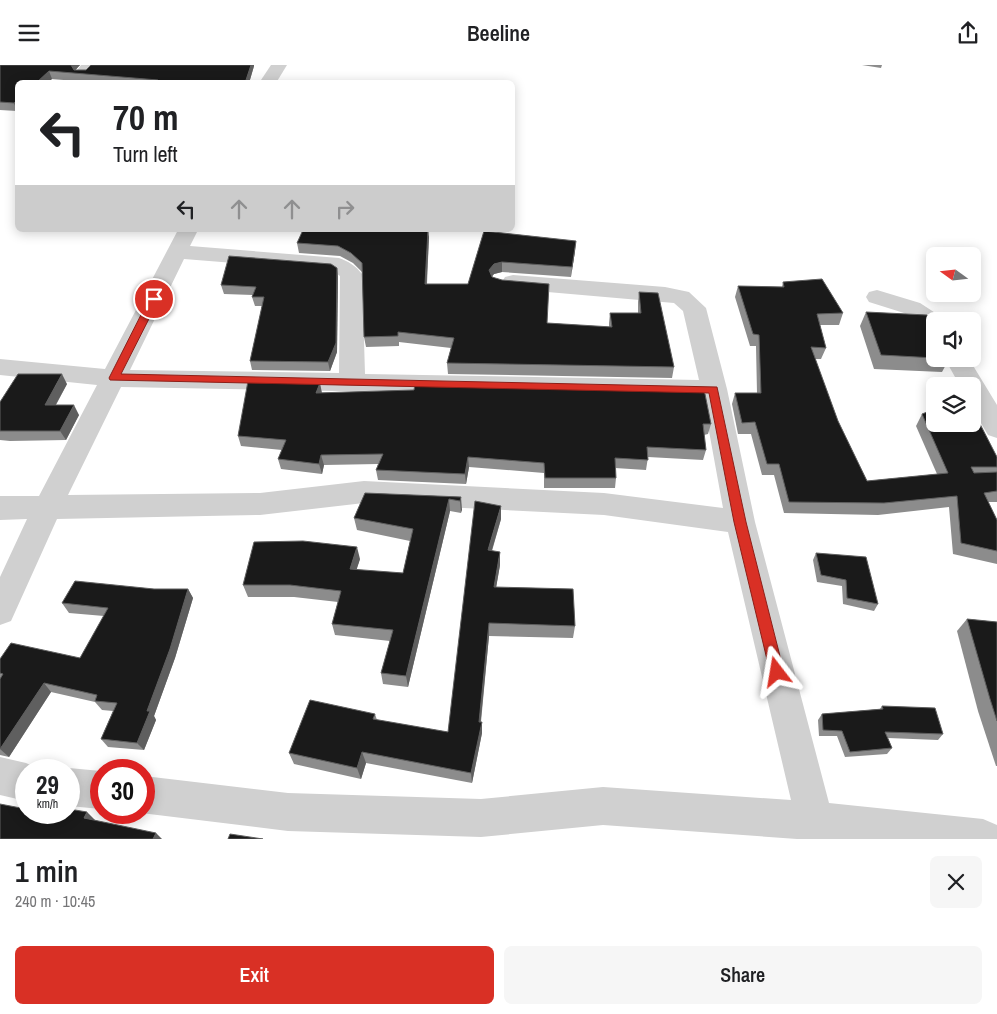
<!DOCTYPE html>
<meta charset="utf-8">
<style>
:root{--surface:#fff;--page:#f6f6f6;--text:#202124;--muted:#757577;--accent:#d93025}
body{margin:0;font-family:"Archivo Narrow",sans-serif;background:var(--page);color:var(--text);height:100vh;display:flex;flex-direction:column;font-size:19px;white-space:nowrap}
*{box-sizing:border-box;margin:0}
p{font-size:16px;color:var(--muted)}
.icon{flex:none;width:28px;height:28px;fill:none;stroke:currentColor;stroke-width:2;stroke-linecap:round;stroke-linejoin:round}
.map{position:relative;height:774px;overflow:hidden}
.panel{display:flex;flex-direction:column;background:var(--surface);flex:1}
.panel>*{flex:none}
.guide{position:absolute;left:15px;top:15px;width:500px;height:152px;border-radius:8px;box-shadow:0 2px 12px #0003;background:#fff;color:var(--text);overflow:hidden}
.needle{width:32px;rotate:285deg}
.fabs{position:absolute;left:926px;top:182px;display:grid;gap:10px}
.fabs a{display:grid;place-items:center;width:55px;height:55px;border-radius:8px;background:var(--surface);box-shadow:0 2px 12px #0003;font-size:25px}
.speed{position:absolute;left:15px;top:694px;display:flex;gap:10px;font-size:25px;font-weight:700;text-align:center}
.speed>*{display:grid;place-content:center;width:65px;height:65px;border-radius:50%;background:var(--surface);box-shadow:0 2px 12px #0003;line-height:1}
.speed small{font-size:12px;font-weight:400}
.speed .limit{border:8px solid #d22;background:#fff;color:#111}
.pin{position:absolute;display:grid;place-items:center;width:42px;height:42px;color:#fff;margin:-21px;border:2px solid #fff;border-radius:50%;box-shadow:0 1px 5px #0007}
.me{position:absolute;width:55px;margin:-28px;rotate:346deg;stroke-linejoin:round;filter:drop-shadow(0 0 4px #0008)}
.turn{display:flex;align-items:center;gap:18px;height:105px;padding:0 15px;font-size:22px}
.turn .icon{width:65px;height:65px;stroke-width:2.5}
.turn b{display:block;font-size:35px;line-height:42px}
.lanes{display:flex;align-items:center;height:48px;padding:0 15px;background:#0003;justify-content:center;gap:25px;direction:ltr}
.lanes .off{opacity:.35}
.round{display:grid;place-items:center;flex:none;width:52px;height:52px;border-radius:8px;background:var(--page)}
.overview{display:flex;align-items:center;justify-content:space-between;height:85px;padding:0 15px}
h1{font-size:30px;font-weight:600;line-height:38px}
.button{display:flex;gap:10px;margin-top:auto;padding:10px 15px}
.button a{flex:1;height:58px;border-radius:8px;background:var(--accent);color:#fff;font-size:20px;font-weight:600;line-height:58px;text-align:center}
.button a+a{background:var(--page);color:var(--text)}
header{display:flex;justify-content:space-between;align-items:center;height:65px;padding:0 15px;background:var(--surface);font-size:22px;font-weight:600}
.map>svg:first-child{display:block}
</style>
<header><svg class="icon" aria-label="menu" viewBox="0 0 24 24"><path d="M4 6h16M4 12h16M4 18h16"/></svg>Beeline<svg class="icon" aria-label="share" viewBox="0 0 24 24"><path d="M12 15V3M7 8l5-5 5 5M5 13v7h14v-7"/></svg></header>
<div class="map">
<svg width="997" height="774" viewBox="0 0 997 774">
<rect width="100%" height="100%" fill="#fff"/>
<g fill="none" stroke-linecap="round" stroke-linejoin="round">
<g fill="#d0d0d0" fill-rule="evenodd">
<polygon points="81,0 97,0 89,11 77,11 75,8"/>
<polygon points="271,0 287,0 276,18 259,18"/>
<path d="M178,165H198L190,181L339,193C348,196 356,201 362,209L365,309L699,315L683,246L674,238L513,224L505,222L502,217L505,212L513,210L665,222L689,227L706,243L727,324L755,457L829,738L983,754L997,760V774H797L603,760L481,772L288,766L141,748H144V711L288,728L481,734L603,722L791,735L728,467L604,450L364,438L260,450L57,454L11,556L0,560V512L27,454L0,455V431H39L97,320L0,310V294L105,304ZM184,194L333,206L340,211L339,308L130,305ZM121,322L703,333L723,443L604,428L364,416L260,428L68,430Z"/>
<polygon points="877,225 920,238 943,253 946,256 935,256 935,266 927,263 904,248 869,237 866,232 869,227"/>
<polygon points="945,294 969,294 997,340 997,373 988,370 972,343 972,321 960,321"/>
<polygon points="0,692 26,698 39,704 26,705 26,736 0,730"/>
<polygon points="69,703 101,706 101,744 69,741 69,705 65,705"/>
</g>
</g>
<g fill="#8c8c8c">
<polygon points="0,0 80,0 75,5 86,5 91,0 254,0 254,1 249,18 98,18 52,14 18,18 17,46 0,45"/>
<polygon points="862,0 882,0 881,3"/>
<polygon points="484,166 575,186 571,212 502,207 494,209 492,211 547,258 609,262 609,258 610,248 638,248 638,237 639,227 674,302 672,313 448,309 447,298 451,283 399,277 399,281 366,282 364,272 362,207 353,198 340,191 299,188 297,178 429,172 427,219 468,219"/>
<polygon points="337,203 338,212 337,287 330,306 252,305 250,296 262,241 255,241 252,232 253,230 224,229 221,220"/>
<polygon points="783,217 843,248 839,260 820,260 826,283 821,294 815,294 838,356 867,416 937,409 916,361 922,349 935,359 997,392 997,437 988,437 997,455 997,499 953,489 949,442 878,450 784,448 774,410 762,410 751,369 738,369 732,339 735,328 757,328 756,281 750,281 735,232 738,221 782,222"/>
<polygon points="866,247 935,265 935,294 949,294 942,307 874,304 860,261"/>
<polygon points="67,319 56,340 79,350 66,375 10,376 0,375 0,337"/>
<polygon points="322,328 711,359 708,369 704,370 706,385 703,395 648,392 646,405 615,403 616,413 615,423 544,423 544,408 469,402 466,419 378,415 376,405 378,399 324,400 322,409 281,404 278,394 282,385 241,381 238,371"/>
<polygon points="365,428 461,432 461,448 450,446 408,622 383,619 381,608 390,576 335,570 332,559 338,537 294,532 248,532 243,520 360,494 356,505 403,508 410,476 357,465 354,453"/>
<polygon points="501,441 501,454 492,486 500,500 496,522 575,561 573,573 489,571 481,657 482,657 482,668 472,718 366,698 361,714 294,699 289,688 375,649 377,655 448,667"/>
<polygon points="816,488 878,539 874,546 843,539 842,521 817,517 813,495"/>
<polygon points="154,524 188,524 193,533 175,593 154,651 156,655 144,685 108,682 101,674 113,646 102,645 95,637 51,627 9,692 0,690 0,594 80,593 104,551 69,548 62,538"/>
<polygon points="967,554 997,557 997,701 996,701 978,646 957,566"/>
<polygon points="882,641 943,669 938,675 888,673 892,683 887,689 845,692 837,671 819,671 818,655 822,649 880,644"/>
</g>
<g fill="#5f5f5f">
<polygon points="71,0 80,0 73,8"/>
<polygon points="251,0 254,0 254,1 249,18 245,18"/>
<polygon points="49,6 52,14 48,18 36,18"/>
<polygon points="18,34 18,45 17,46 14,38"/>
<polygon points="428,165 429,172 426,229 425,219"/>
<polygon points="576,176 575,186 571,212 572,202"/>
<polygon points="502,197 502,207 494,209 489,215 489,205 494,199"/>
<polygon points="337,203 338,212 337,287 330,306 328,297"/>
<polygon points="62,309 67,319 50,350 45,340"/>
<polygon points="320,318 322,328 318,339 316,328"/>
<polygon points="74,340 79,350 66,375 60,366"/>
<polygon points="321,390 324,400 322,409 319,399"/>
<polygon points="468,392 469,402 466,419 465,409"/>
<polygon points="461,432 462,445 461,448 460,436"/>
<polygon points="449,434 450,446 408,622 406,611"/>
<polygon points="501,441 501,454 488,498 488,485"/>
<polygon points="357,482 360,494 353,516 350,504"/>
<polygon points="500,487 500,500 494,535 494,522"/>
<polygon points="188,524 193,533 175,593 154,651 156,655 144,685 137,678 147,646"/>
<polygon points="489,558 489,571 480,663 482,657 482,668 472,718 471,708 479,657"/>
<polygon points="44,618 51,627 9,692 0,684"/>
<polygon points="362,687 366,698 361,714 357,703"/>
<polygon points="87,747 97,757 84,753"/>
<polygon points="156,768 162,774 153,774"/>
</g>
<g fill="#1a1a1a" stroke="#5f5f5f">
<polygon points="0,0 71,0 74,5 86,5 91,0 251,0 245,18 155,18 158,15 49,6 36,18 18,18 18,34 14,38 0,37"/>
<polygon points="303,165 428,165 425,219 468,219 484,166 576,176 572,202 502,197 494,199 489,205 492,212 502,215 549,219 547,258 612,262 610,248 641,248 639,227 658,228 674,302 447,298 454,273 398,267 398,271 364,272 362,198 351,188 338,181 297,178"/>
<polygon points="229,191 331,199 337,203 336,278 328,297 250,296 264,232 252,232 256,222 221,220"/>
<polygon points="822,214 843,248 817,249 826,283 811,282 838,356 867,416 948,408 922,349 935,344 935,359 980,359 997,392 997,402 971,402 974,408 997,407 997,426 984,428 997,455 997,486 961,478 957,431 884,438 789,437 779,399 767,399 755,357 742,358 735,328 761,328 759,270 753,269 738,221 784,222 783,217"/>
<polygon points="866,247 927,250 935,265 935,293 881,290"/>
<polygon points="18,309 62,309 45,340 74,340 60,366 0,366 0,337"/>
<polygon points="248,316 320,318 316,328 414,325 415,319 702,325 705,329 711,359 703,359 706,385 647,382 648,395 615,393 616,413 545,413 544,398 468,392 465,409 376,405 383,389 321,390 319,399 278,394 286,375 238,371"/>
<polygon points="365,428 461,432 460,436 449,434 406,611 381,608 393,565 332,559 341,526 290,520 243,520 254,477 303,476 357,482 350,504 403,508 413,464 354,453"/>
<polygon points="475,436 501,441 488,485 500,487 494,522 573,524 575,561 489,558 479,657 482,657 471,708 362,687 357,703 289,688 310,635 375,649 373,654 448,667"/>
<polygon points="816,488 866,492 878,539 847,533 846,515 821,510"/>
<polygon points="75,516 154,524 188,524 170,584 147,646 150,646 137,678 101,674 117,638 95,636 97,630 44,618 0,684 0,614 3,609 0,608 0,594 11,578 80,593 108,543 62,538"/>
<polygon points="967,554 997,557 997,656 990,634"/>
<polygon points="882,641 935,643 943,669 885,667 892,683 850,687 842,666 823,665 822,649 883,644"/>
<polygon points="0,739 26,744 26,748 69,748 69,744 87,747 84,753 156,768 153,774 0,774"/>
<polygon points="230,769 263,774 228,774"/>
</g>
<polygon fill="#d93025" stroke="#8d1f18" points="154,231 159,234 121,309 717,322 746,457 784,607 782,611 777,613 772,611 770,607 734,457 709,328 110,315 109,313 149,234"/>
</svg>
<div class="fabs">
<a><svg class="needle" viewBox="-14 -14 28 28"><path d="M0-13l5 13h-10z" fill="#e53935"/><path d="M0 13l5-13h-10z" fill="#757577"/></svg></a>
<a><svg class="icon" aria-label="sound" viewBox="0 0 24 24"><path d="M4 9h4l5-4v14l-5-4H4zM17 9q2 3 0 6"/></svg></a>
<a><svg class="icon" aria-label="layers" viewBox="0 0 24 24"><path d="M12 4l9 5-9 5-9-5zM3 14l9 5 9-5"/></svg></a>
</div>
<div class="speed"><div>29<small>km/h</small></div><div class="limit">30</div></div>
<div class="pin" style="left:154px;top:234px;background:#d93025"><svg class="icon" aria-label="arrive" viewBox="0 0 24 24"><path d="M6 21V4h12l-3 4 3 4H6"/></svg></div>
<svg class="me" style="left:777px;top:607px" viewBox="-20 -20 40 40"><path d="M0-17L14 15 0 8-14 15z" fill="#d93025" stroke="#fff" stroke-width="4"/></svg>
<div class="guide">
<div class="turn"><svg class="icon" aria-label="left" viewBox="0 0 24 24"><path d="M17 20v-9H6M10 6l-5 5 5 5"/></svg><div><b>70 m</b>Turn left</div></div>
<div class="lanes"><svg class="icon" aria-label="left" viewBox="0 0 24 24"><path d="M17 20v-9H6M10 6l-5 5 5 5"/></svg><svg class="icon off" aria-label="ahead" viewBox="0 0 24 24"><path d="M12 20V5M6 11l6-6 6 6"/></svg><svg class="icon off" aria-label="ahead" viewBox="0 0 24 24"><path d="M12 20V5M6 11l6-6 6 6"/></svg><svg class="icon off" aria-label="right" viewBox="0 0 24 24"><path d="M7 20v-9h11M14 6l5 5-5 5"/></svg></div>
</div>
</div>
<section class="panel">
<div class="overview"><div><h1>1 min</h1><p>240 m · 10:45</p></div><a class="round"><svg class="icon" aria-label="close" viewBox="0 0 24 24"><path d="M6 6l12 12M18 6L6 18"/></svg></a></div>
<div class="button"><a>Exit</a><a>Share</a></div>
</section>
